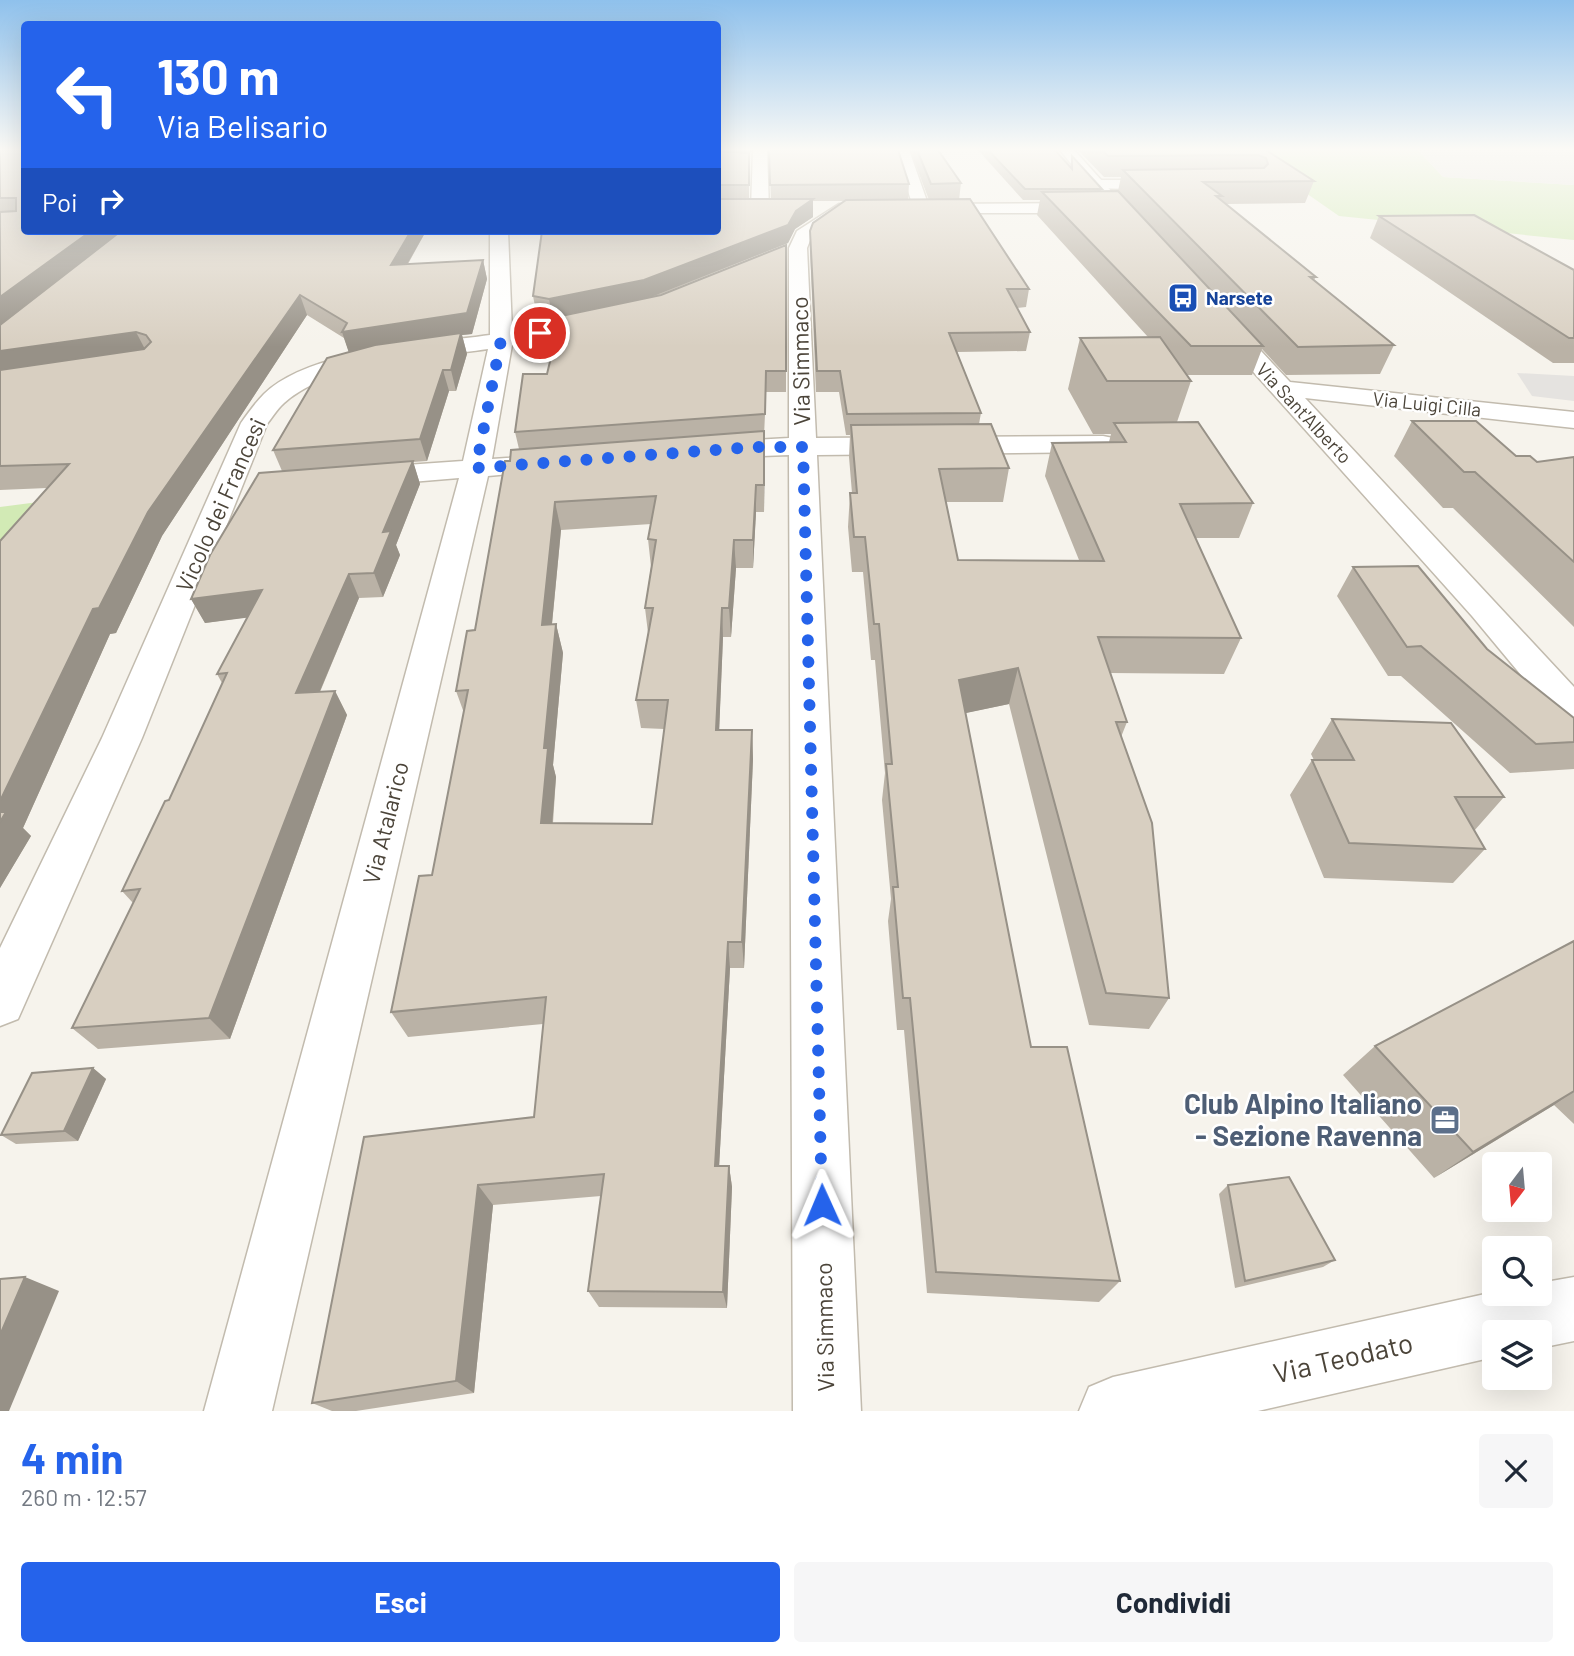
<!DOCTYPE html>
<html lang="it">
<meta charset="utf-8">
<style>
:root{--surface:#fff;--page:#f6f6f7;--text:#1f2937;--muted:#747a83;--accent:#2563eb}
body{margin:0;font-family:Barlow,sans-serif;background:var(--page);color:var(--text);height:100vh;display:flex;flex-direction:column;font-size:26px;white-space:nowrap}
*{box-sizing:border-box;margin:0}
p{font-size:23px;color:var(--muted)}
.icon{flex:none;width:38px;height:38px;fill:none;stroke:currentColor;stroke-width:2;stroke-linecap:round;stroke-linejoin:round}
.map{position:relative;height:1411px;overflow:hidden}
.sheet{display:flex;flex-direction:column;background:var(--surface);flex:1}
.sheet>*{flex:none}
.top-card{position:absolute;left:21px;top:21px;width:700px;height:214px;border-radius:7px;box-shadow:0 7px 28px #0002;background:#2563eb;color:#fff;overflow:hidden}
.needle{width:46px;rotate:196deg}
.buttons{position:absolute;left:1482px;top:1152px;display:grid;gap:14px}
.buttons a{display:grid;place-items:center;width:70px;height:70px;border-radius:7px;background:var(--surface);box-shadow:0 7px 28px #0002;font-size:35px}
.pin{position:absolute;display:grid;place-items:center;width:60px;height:60px;color:#fff;margin:-30px;border:4px solid #fff;border-radius:50%;box-shadow:0 2px 7px #0007}
.me{position:absolute;width:77px;margin:-38px;rotate:359deg;stroke-linejoin:round;filter:drop-shadow(0 0 5px #0008)}
.turn{display:flex;align-items:center;gap:24px;height:147px;padding:0 21px;font-size:32px}
.turn .icon{width:91px;height:91px;stroke-width:2.5}
.turn b{display:block;font-size:49px;line-height:60px}
.then{display:flex;align-items:center;height:66px;padding:0 21px;background:#0003;gap:14px;font-size:26px}
.round{display:grid;place-items:center;flex:none;width:74px;height:74px;border-radius:7px;background:var(--page)}
.summary{display:flex;align-items:center;justify-content:space-between;height:119px;padding:0 21px}
h1{font-size:42px;font-weight:700;line-height:52px;color:var(--accent)}
.cta{display:flex;gap:14px;margin-top:auto;padding:14px 21px}
.cta a{flex:1;height:80px;border-radius:7px;background:var(--accent);color:#fff;font-size:28px;font-weight:700;line-height:80px;text-align:center}
.cta a+a{background:var(--page);color:var(--text)}
.map>svg:first-child{display:block}
</style>
<div class="map">
<svg width="1574" height="1411" viewBox="0 0 1574 1411">
<rect width="100%" height="100%" fill="#f6f3ec"/>
<g fill="#d2eab5">
<polygon points="1109,150 1418,150 1443,177 1574,185 1574,240 1339,216 1257,159"/>
<polygon points="54,500 0,569 0,507"/>
</g>
<g fill="#e5e3e0">
<polygon points="1418,150 1569,150 1574,153 1574,185 1443,177"/>
<polygon points="1517,373 1574,376 1574,401 1532,396"/>
</g>
<g fill="none" stroke-linecap="round" stroke-linejoin="round">
<g stroke="#c2bbae" stroke-width="3">
<g id="minor">
<polygon points="753,150 767,150 769,209 760,214 751,209"/>
<polygon points="895,150 909,150 928,204 1090,203 1099,208 1090,213 915,213"/>
<polygon points="1096,180 1171,180 1179,185 1171,190 1090,188 1088,185"/>
<polygon points="839,204 845,205 848,209 845,213 811,238 807,248 816,438 1103,436 1113,438 1117,444 1113,450 1103,452 817,455 861,1411 793,1411 789,455 712,458 702,456 698,450 702,444 712,442 789,438 789,248 797,231"/>
<path d="M490,231H508L512,331L609,311L617,313L620,318L617,323L609,325L512,345L492,459L558,454L568,456L572,462L568,468L558,470L488,476L272,1411H204L459,478L363,486L353,483L349,477L353,471L363,468L463,461L488,349C426,358 332,361 284,403C277,409 272,418 267,424L142,738L18,1019L0,1026V948L102,738L241,423C248,413 256,402 264,394C311,349 426,344 490,335Z"/>
<polygon points="1574,1277 1574,1341 1540,1348 1540,1332 1494,1332 1494,1357 1258,1411 1079,1411 1089,1387 1113,1377 1494,1292 1540,1293 1540,1283"/>
</g>
</g>
<g stroke="#c2bbae" stroke-width="3">
<g id="tertiary">
<polygon points="1060,150 1074,150 1112,192 1114,196 1112,200 1100,200"/>
<polygon points="1222,316 1230,318 1290,382 1574,412 1574,428 1305,398 1574,687 1574,726 1560,722 1472,616 1214,328 1211,323 1214,318"/>
</g>
</g>
<use href="#minor" fill="#fff" fill-rule="evenodd"/>
<use href="#tertiary" fill="#fff" fill-rule="evenodd"/>
</g>
<g fill="#bab2a6" fill-rule="evenodd">
<polygon points="0,150 24,150 24,231 426,231 408,264 483,260 487,279 472,334 462,335 467,354 456,391 449,391 427,461 413,462 420,484 396,545 400,555 383,597 359,598 320,692 335,691 347,715 230,1039 98,1049 72,1028 133,903 122,891 169,800 222,683 217,674 248,617 205,623 191,599 282,471 273,450 349,352 344,338 307,315 162,536 116,633 110,634 23,828 31,836 0,888 0,541 47,488 0,490"/>
<path d="M718,150H752L750,153H749V199H771L769,150L909,184L908,200H929L910,150H938L961,183L959,200L1029,289L1026,307L1017,308L1030,332L1026,351L957,352L981,413L979,424L1009,468L1003,502H946L958,560H1079L1045,476L1052,443L1109,442L1111,434H1093L1068,389L1080,338L1148,337L1037,215L1040,200H1023L978,150H1055L1070,167L1072,156L1102,189L1101,191H1118L1121,177H1104L1078,150H1266L1314,181L1305,203L1226,204L1316,277L1314,280L1394,345L1380,374L1286,375L1262,349L1252,375H1187L1191,381L1177,422L1253,503L1239,538H1195L1241,638L1224,674L1110,673L1127,722L1121,737L1169,998L1149,1029L1089,1025L1009,704L965,713L1031,1047L1120,1281L1099,1302L927,1293L904,1030H897L888,921L891,899L882,800L885,773L875,660H871L863,572H852L848,527L850,493H852L849,457L850,435H846L839,392H816L810,248V231L845,201H813V217L795,229L788,243L654,297L661,295L786,245V392H766L764,436V512H756L753,568H736L731,637H723L719,730H752L753,759L744,968H730L719,1166H729L732,1187L727,1308L599,1307L588,1291L601,1196L493,1205L474,1393L356,1411H332L312,1403L364,1137L534,1117L543,1024L408,1037L391,1012L432,875L464,713L456,691L475,630L510,461L519,449L515,432L547,374L560,318L553,319L537,316L533,296L718,231ZM651,524L648,539L651,567L645,608L648,633L636,700L641,728L664,729L652,824L553,823L556,777L553,765L563,653L556,624H552L561,530Z"/>
<polygon points="1379,216 1574,270 1574,363 1553,363 1370,238"/>
<polygon points="1412,421 1516,456 1537,462 1574,457 1574,627 1453,508 1443,508 1394,456"/>
<polygon points="1353,567 1487,649 1574,718 1574,769 1510,773 1401,676 1388,676 1337,596"/>
<polygon points="1332,719 1504,797 1474,831 1485,849 1453,883 1324,878 1290,795 1312,760 1314,760 1311,754"/>
<polygon points="1574,941 1574,1124 1554,1105 1434,1178 1343,1075 1375,1046"/>
<polygon points="93,1068 106,1079 78,1141 16,1144 1,1135"/>
<polygon points="1228,1185 1335,1260 1323,1267 1235,1288 1219,1194"/>
</g>
<g fill="#979187">
<polygon points="813,199 813,217 795,229 788,243 646,299 553,319 549,299 796,211"/>
<polygon points="91,231 124,231 0,327 0,297"/>
<polygon points="411,231 426,231 396,284 391,265"/>
<polygon points="483,260 487,279 472,334 462,335 467,354 456,391 451,370 349,353 342,332"/>
<polygon points="300,295 307,315 162,536 116,633 110,634 23,828 31,836 0,888 0,801 93,609 148,512"/>
<polygon points="136,332 147,353 0,374 0,351"/>
<polygon points="443,370 449,391 427,461 420,439"/>
<polygon points="764,431 765,458 764,512"/>
<polygon points="413,461 420,484 396,545 400,555 383,597 374,573 383,532"/>
<polygon points="756,485 756,512 753,568 753,540"/>
<polygon points="555,502 561,530 549,654 542,625"/>
<polygon points="734,540 736,568 731,637 729,608"/>
<polygon points="349,574 359,598 309,717 296,693"/>
<polygon points="262,590 275,614 205,623 191,599"/>
<polygon points="722,608 723,637 718,759 716,730"/>
<polygon points="556,624 563,653 553,765 556,777 550,851 541,823 544,748"/>
<polygon points="1018,668 1009,704 952,716 959,680"/>
<polygon points="335,691 347,715 230,1039 209,1018"/>
<polygon points="752,730 753,759 744,968 742,942"/>
<polygon points="728,942 730,968 718,1187 715,1166"/>
<polygon points="93,1068 106,1079 78,1141 64,1131"/>
<polygon points="1574,1091 1554,1105 1434,1178 1473,1152"/>
<polygon points="729,1166 732,1187 727,1308 723,1292"/>
<polygon points="478,1185 493,1205 474,1393 456,1381"/>
<polygon points="25,1277 59,1291 9,1411 0,1411 0,1335"/>
</g>
<g fill="#d8cfc1" stroke="#979187" stroke-width="2" fill-rule="evenodd">
<polygon points="0,150 24,150 24,231 91,231 0,297 0,212 16,211 16,198 0,198"/>
<polygon points="769,150 898,150 909,184 770,185"/>
<polygon points="917,150 938,150 961,183 931,184"/>
<polygon points="988,150 1055,150 1072,169 1072,156 1102,189 1025,189"/>
<polygon points="1102,150 1266,150 1314,181 1203,182 1222,196 1216,196 1316,277 1310,277 1394,345 1298,347 1123,170 1264,168 1268,164 1266,158 1258,155 1108,156"/>
<polygon points="718,151 749,153 749,185 718,185"/>
<polygon points="1118,191 1263,346 1191,346 1042,192"/>
<polygon points="718,199 813,199 796,211 788,225 644,280 549,299 533,296 542,231 718,231"/>
<polygon points="970,199 1029,289 1007,289 1030,332 949,333 981,413 847,414 840,371 817,371 810,231 813,223 846,200"/>
<polygon points="1474,215 1574,270 1574,338 1569,338 1379,216"/>
<polygon points="121,231 411,231 391,265 483,260 467,313 342,332 347,323 300,295 148,512 99,608 93,609 0,801 0,541 69,464 0,466 0,370 144,349 151,342 146,335 136,332 0,351 0,325"/>
<polygon points="786,245 786,371 766,371 765,414 515,432 523,374 547,374 561,316 661,295"/>
<polygon points="461,333 451,370 443,370 420,439 273,450 327,358 375,345"/>
<polygon points="1160,337 1191,381 1107,381 1080,338"/>
<polygon points="1412,421 1476,421 1516,456 1530,456 1537,462 1574,457 1574,562 1475,472 1464,472"/>
<polygon points="1198,422 1253,503 1180,504 1241,638 1098,637 1127,722 1116,722 1152,823 1169,998 1106,993 1018,668 959,680 1031,1047 1067,1047 1120,1281 936,1272 910,998 903,998 893,887 898,887 886,764 892,764 879,624 874,624 865,537 854,537 850,493 857,493 851,425 991,424 1009,468 939,469 958,560 1104,561 1052,443 1126,442 1114,423"/>
<path d="M764,431V485H756L753,540H734L729,608H722L716,730H752L742,942H728L715,1166H729L723,1292L588,1291L604,1174L478,1185L456,1381L312,1403L364,1137L534,1117L546,997L391,1012L419,876L432,875L468,690L456,691L467,631L475,630L505,461H510L511,450ZM656,496L648,539L656,540L645,608H653L636,700H668L652,824L541,823L548,748H544L556,624L542,625L555,502Z"/>
<polygon points="413,461 383,532 391,531 374,573 349,574 296,693 335,691 209,1018 72,1028 140,889 122,891 165,801 169,800 227,673 217,674 262,590 191,599 210,555 259,473"/>
<polygon points="1418,566 1487,649 1574,718 1574,742 1536,744 1421,646 1407,647 1353,567"/>
<polygon points="1332,719 1451,723 1504,797 1455,797 1485,849 1349,843 1312,760 1354,760"/>
<polygon points="0,812 6,812 0,822"/>
<polygon points="1574,941 1574,1091 1473,1152 1375,1046"/>
<polygon points="93,1068 64,1131 1,1135 32,1073"/>
<polygon points="1289,1177 1335,1260 1245,1281 1228,1185"/>
<polygon points="25,1277 0,1335 0,1279"/>
</g>
<linearGradient id="sky" x2="0" y2="1"><stop stop-color="#8fc1ec"/><stop offset="0.43" stop-color="#fbfaf6"/><stop offset="1" stop-color="#fbfaf6" stop-opacity="0"/></linearGradient>
<rect width="1574" height="347" fill="url(#sky)"/>
<g fill="none" stroke-linecap="round" stroke-linejoin="round">
<polyline stroke="#2563eb" stroke-width="12" stroke-dasharray="0 21.6" points="540,333 501,340 476,468 755,447 803,447 822,1205"/>
</g>
<defs>
<g id="bus-square" transform="scale(1.575)"><rect x="-9" y="-9" width="18" height="18" rx="4" fill="#1a4fb4" stroke="#fff"/><path d="M-5-6H5V4H4V6H2V4H-2V6H-4V4H-5ZM-3.5-4V0h7V-4ZM-3.5 1.2v1.5H-2V1.2ZM2 1.2v1.5H3.5V1.2Z" fill="#fff"/></g>
<g id="office-square" transform="scale(1.575)"><rect x="-9" y="-9" width="18" height="18" rx="4" fill="#5c6f8a" stroke="#fff"/><path d="M-6-3h4V-5.5h4V-3h4V5H-6ZM-1-4.5V-3h2v-1.5ZM-6 0V1H6V0Z" fill="#fff"/></g>
</defs>
<g fill-rule="evenodd">
<use href="#bus-square" x="1183" y="298"/>
<use href="#office-square" x="1445" y="1120"/>
</g>
<g text-anchor="middle" stroke-width="5" stroke-linejoin="round" paint-order="stroke">
<g font-size="19" font-weight="bold" fill="#164399" stroke="#fff" text-anchor="start">
<text x="1206" y="305">Narsete</text>
</g>
<g font-size="19" fill="#4b4439" stroke="#fff">
<text transform="translate(1427 404) rotate(6)" y="7">Via Luigi Cilla</text>
<text transform="translate(1304 413) rotate(47)" y="7">Via Sant'Alberto</text>
</g>
<g font-size="23" fill="#4b4439" stroke="#fff">
<text transform="translate(801 361) rotate(-91)" y="8">Via Simmaco</text>
<text transform="translate(221 505) rotate(-66)" y="8">Vicolo dei Francesi</text>
<text transform="translate(386 823) rotate(-76)" y="8">Via Atalarico</text>
<text transform="translate(825 1327) rotate(-91)" y="8">Via Simmaco</text>
</g>
<g font-size="28" font-weight="bold" fill="#4e5e75" stroke="#fff" text-anchor="end">
<text x="1422" y="1114">Club Alpino Italiano<tspan x="1422" dy="32">- Sezione Ravenna</tspan></text>
</g>
<g font-size="28" fill="#4b4439" stroke="#fff">
<text transform="translate(1343 1358) rotate(-13)" y="10">Via Teodato</text>
</g>
</g>
</svg>
<div class="buttons">
<a><svg class="needle" viewBox="-14 -14 28 28"><path d="M0-13l5 13h-10z" fill="#e53935"/><path d="M0 13l5-13h-10z" fill="#747a83"/></svg></a>
<a><svg class="icon" aria-label="search" viewBox="0 0 24 24"><circle cx="10" cy="10" r="6"/><path d="M15 15l6 6"/></svg></a>
<a><svg class="icon" aria-label="layers" viewBox="0 0 24 24"><path d="M12 4l9 5-9 5-9-5zM3 14l9 5 9-5"/></svg></a>
</div>
<div class="pin" style="left:540px;top:333px;background:#d93025"><svg class="icon" aria-label="arrive" viewBox="0 0 24 24"><path d="M6 21V4h12l-3 4 3 4H6"/></svg></div>
<svg class="me" style="left:822px;top:1205px" viewBox="-20 -20 40 40"><path d="M0-17L14 15 0 8-14 15z" fill="#2563eb" stroke="#fff" stroke-width="4"/></svg>
<div class="top-card">
<div class="turn"><svg class="icon" aria-label="left" viewBox="0 0 24 24"><path d="M17 20v-9H6M10 6l-5 5 5 5"/></svg><div><b>130 m</b>Via Belisario</div></div>
<div class="then">Poi<svg class="icon" aria-label="right" viewBox="0 0 24 24"><path d="M7 20v-9h11M14 6l5 5-5 5"/></svg></div>
</div>
</div>
<section class="sheet">
<div class="summary"><div><h1>4 min</h1><p>260 m · 12:57</p></div><a class="round"><svg class="icon" aria-label="close" viewBox="0 0 24 24"><path d="M6 6l12 12M18 6L6 18"/></svg></a></div>
<div class="cta"><a>Esci</a><a>Condividi</a></div>
</section>
